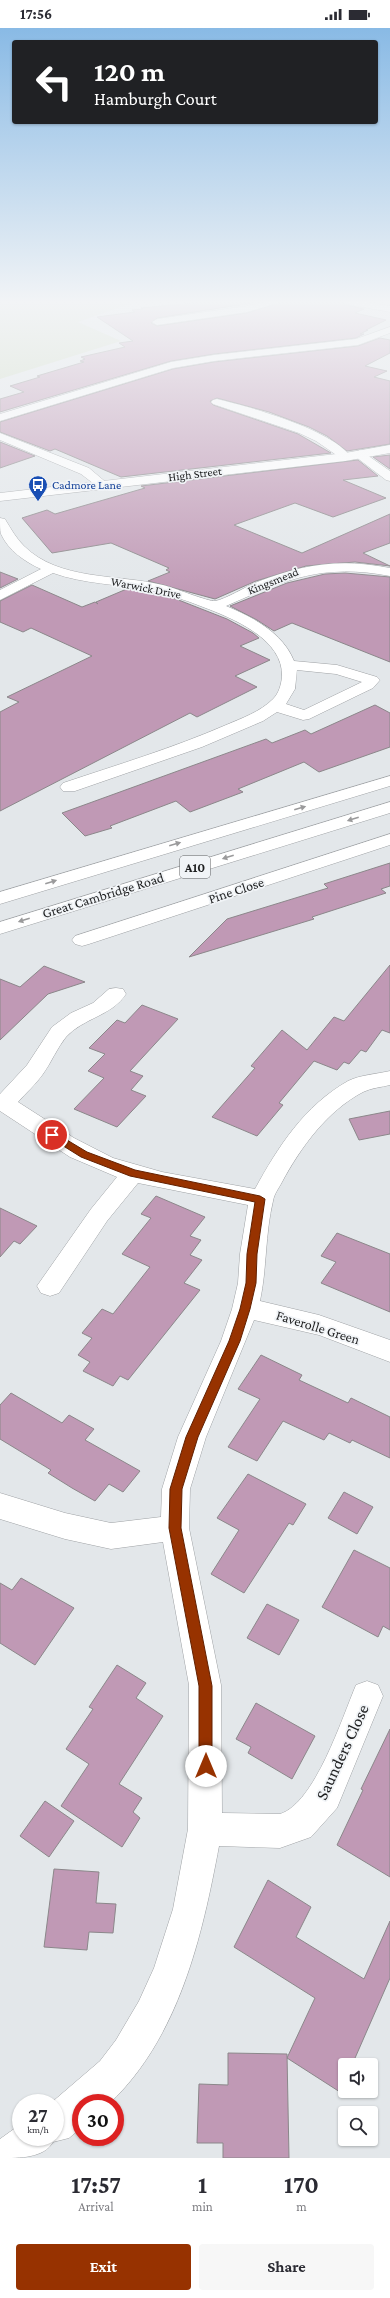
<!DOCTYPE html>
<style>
:root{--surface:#fff;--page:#f7f7f7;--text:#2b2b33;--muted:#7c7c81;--accent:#973200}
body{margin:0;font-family:"Crimson Pro",serif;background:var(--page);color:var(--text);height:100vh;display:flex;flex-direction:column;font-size:15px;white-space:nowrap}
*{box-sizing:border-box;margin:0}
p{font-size:13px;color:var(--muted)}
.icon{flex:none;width:22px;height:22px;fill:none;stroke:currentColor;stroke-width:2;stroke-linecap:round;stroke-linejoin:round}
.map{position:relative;height:2130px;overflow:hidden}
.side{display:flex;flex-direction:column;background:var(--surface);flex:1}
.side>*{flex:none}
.guide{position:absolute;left:12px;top:12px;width:366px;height:84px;border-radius:4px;box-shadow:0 1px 3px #0004;background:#202124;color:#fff;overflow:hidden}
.buttons{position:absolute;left:338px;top:2030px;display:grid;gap:8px}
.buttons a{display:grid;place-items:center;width:40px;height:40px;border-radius:4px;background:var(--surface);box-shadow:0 1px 3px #0004;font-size:20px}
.speed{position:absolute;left:12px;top:2066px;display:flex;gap:8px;font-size:20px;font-weight:700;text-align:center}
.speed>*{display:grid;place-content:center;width:52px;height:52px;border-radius:50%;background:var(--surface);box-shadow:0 1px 3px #0004;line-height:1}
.speed small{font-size:10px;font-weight:400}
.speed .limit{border:6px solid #d22;background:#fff;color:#111}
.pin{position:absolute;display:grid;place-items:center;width:34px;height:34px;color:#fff;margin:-17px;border:2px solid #fff;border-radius:50%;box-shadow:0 1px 4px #0007}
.me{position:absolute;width:44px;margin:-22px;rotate:0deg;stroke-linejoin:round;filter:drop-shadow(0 0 3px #0008)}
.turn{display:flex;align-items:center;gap:14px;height:84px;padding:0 16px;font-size:18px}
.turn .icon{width:52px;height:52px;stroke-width:2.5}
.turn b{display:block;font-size:28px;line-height:34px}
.eta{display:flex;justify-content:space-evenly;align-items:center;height:68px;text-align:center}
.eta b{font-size:24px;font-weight:700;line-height:28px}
.action{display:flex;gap:8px;margin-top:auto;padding:8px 16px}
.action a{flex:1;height:46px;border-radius:4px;background:var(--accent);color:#fff;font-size:16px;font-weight:700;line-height:46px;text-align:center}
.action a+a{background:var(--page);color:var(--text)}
.status{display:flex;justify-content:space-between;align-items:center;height:28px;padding:0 20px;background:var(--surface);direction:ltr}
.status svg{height:11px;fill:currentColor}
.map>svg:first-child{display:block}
</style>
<div class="status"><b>17:56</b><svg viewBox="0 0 49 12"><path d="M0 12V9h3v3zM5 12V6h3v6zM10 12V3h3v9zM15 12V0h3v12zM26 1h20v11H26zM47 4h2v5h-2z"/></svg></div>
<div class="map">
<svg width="390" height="2130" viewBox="0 0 390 2130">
<rect width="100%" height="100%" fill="#e3e7ea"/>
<polygon fill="#cfdbc0" points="0,273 138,273 78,294 121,313 0,351"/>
<g fill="#c099b5" stroke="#8b878a">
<polygon points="214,273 264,273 157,290 151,295 157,298 247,285 285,273 340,273 346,277 364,281 355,285 386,292 366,302 368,302 360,306 364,306 356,310 214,326 171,333 0,384 0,371 24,364 10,358 40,349 37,348 84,334 80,333 85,331 81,329 125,319 119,315 133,313 97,289 135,284 132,282 143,281 141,280"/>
<polygon points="380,310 390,312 390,325 365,338 387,343 374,349 390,353 390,416 347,423 327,408 309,399 269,384 217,370 210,373 213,377 298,406 331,425 121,449 55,421 50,423 0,404 0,394 173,341 214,334 358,318"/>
<polygon points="0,414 35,428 0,440"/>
<polygon points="390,427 390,441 373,429"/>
<polygon points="358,432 378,448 343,452 386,470 333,489 295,475 234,497 302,525 390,486 390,515 363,525 390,538 355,534 306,538 256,553 215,571 148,553 170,544 166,542 169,540 111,515 52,525 22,490 47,482 55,486 145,460 141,458"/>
<polygon points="0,544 18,551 0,560"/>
<polygon points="345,545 390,549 390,634 292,595 274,603 257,592 230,578 287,555 325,546"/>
<polygon points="32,557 82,579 95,574 98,576 96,574 129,560 176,571 227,591 253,605 259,610 240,618 270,632 235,648 257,659 197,689 190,685 0,783 0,684 19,674 7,669 92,628 31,600 23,604 0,594 0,573"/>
<polygon points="375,677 390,685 390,719 319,744 304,734 238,761 243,764 190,784 176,773 110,798 112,800 85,808 62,785 266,711 272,715 305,702 311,706"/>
<polygon points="390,835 390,858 381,861 386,865 312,889 314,891 189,929 227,891 328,860 324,856"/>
<polygon points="390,937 390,1005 382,1002 366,1024 361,1022 349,1036 344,1034 337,1042 314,1033 279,1075 283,1077 257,1108 212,1089 255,1040 251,1038 282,1002 307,1022 334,989 344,993"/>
<polygon points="44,938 85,954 48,966 0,1012 0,951 20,959"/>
<polygon points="142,977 178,991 130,1043 143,1048 131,1062 146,1068 117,1099 74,1081 104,1050 88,1043 105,1026 89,1020 117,992 125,995"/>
<polygon points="390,1083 390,1106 359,1112 349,1091"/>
<polygon points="156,1168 205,1189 190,1208 201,1212 190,1227 202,1232 184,1255 200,1262 128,1352 120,1348 113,1358 83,1343 90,1334 78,1327 92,1310 82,1305 102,1281 113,1286 150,1239 122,1226 151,1190 141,1186"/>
<polygon points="0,1180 37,1198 20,1216 14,1213 0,1229"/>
<polygon points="337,1205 390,1226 390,1284 321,1255 336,1234 321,1228"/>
<polygon points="261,1327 302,1347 299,1352 329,1366 348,1375 351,1370 390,1389 390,1430 352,1412 350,1415 329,1405 324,1412 283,1393 257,1433 228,1419 260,1371 238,1361"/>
<polygon points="11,1365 62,1395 69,1387 94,1401 85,1412 140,1443 123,1464 109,1456 95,1473 72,1460 48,1445 51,1442 0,1411 0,1377"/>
<polygon points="248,1446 306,1476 293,1497 289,1495 244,1565 211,1546 239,1502 217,1490"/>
<polygon points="344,1464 373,1479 357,1506 328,1490"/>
<polygon points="354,1522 390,1540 390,1602 383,1598 378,1609 322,1579"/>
<polygon points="21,1550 74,1580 35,1637 0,1615 0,1555 12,1562"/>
<polygon points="267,1576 299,1592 279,1627 247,1610"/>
<polygon points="117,1637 146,1655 136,1670 163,1688 119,1756 142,1770 133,1784 140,1790 122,1819 61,1778 89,1736 66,1721 93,1681 89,1679"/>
<polygon points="256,1675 315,1708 292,1751 248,1725 251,1719 236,1711"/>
<polygon points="390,1701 390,1849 337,1817 363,1762 361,1761"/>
<polygon points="45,1773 74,1793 49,1829 20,1808"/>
<polygon points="54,1841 99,1844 96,1875 116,1876 113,1905 89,1904 87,1922 44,1919"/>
<polygon points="268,1852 311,1879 296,1909 364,1951 390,1893 390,1950 352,2037 345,2037 345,2052 340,2064 287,2030 315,1970 234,1919"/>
<polygon points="228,2025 287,2026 289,2130 223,2130 223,2115 197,2115 199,2056 228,2057"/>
</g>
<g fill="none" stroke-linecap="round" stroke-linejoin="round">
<g stroke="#9fa2a5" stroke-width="1">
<g id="street">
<polygon points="269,273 284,273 247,284 157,297 152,294 157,291 247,278"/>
<polygon points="341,273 360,273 390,278 390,284 346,276"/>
<polygon points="390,299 390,305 358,317 214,333 173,340 0,393 0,386 171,334 214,327 356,311"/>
<path d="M217,371C250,379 331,401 351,429L345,433L316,413L299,405L213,376L211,374L213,372Z"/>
<polygon points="0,405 89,440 108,456 106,459 98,459 81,446 0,412"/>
<polygon points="360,422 390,443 390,453 386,452 356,429 354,426"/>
<path d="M0,490L5,491C11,501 16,510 24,518C59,553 118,546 163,557C172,559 209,574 215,573C226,571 245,559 257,554C304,536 340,530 390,540V548C323,535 287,551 226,578C253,589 283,605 294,633L337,637L377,649L380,652L373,660L309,691L303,692L277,684L263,693L202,719L75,763H63L60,759L63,755C117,737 173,720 226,697C242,690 260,684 273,671C279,665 281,657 282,649C284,611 232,590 203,579C186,572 167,566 148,562C117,556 84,556 53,545L0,572V562L41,541C25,534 8,522 1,506C0,502 0,495 0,490ZM297,642L336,646L362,654L304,682L286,676L295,661Z"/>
<polygon points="390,806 390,817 89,916 82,918 75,916 72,912 75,908"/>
<path d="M116,960L123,961L126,966C112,988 83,990 66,1009C57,1020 51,1035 43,1046C36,1056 26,1065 18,1074L74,1110L113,1130L162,1144L255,1161C278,1119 304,1078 348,1053C360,1047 377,1046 390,1043V1057C382,1059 371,1060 363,1064C327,1083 301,1119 282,1154C279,1160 274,1166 273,1173C265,1206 267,1240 260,1273L319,1287L390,1312V1334L319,1307L254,1292L206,1409L190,1461L189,1500L221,1657L222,1785L280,1786C315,1775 342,1690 356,1657L367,1653L378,1657L383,1668L337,1780L311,1809L280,1820L219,1818C202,1909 179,2009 110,2075H81V2100L69,2110L53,2114C44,2130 20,2130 0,2130V2111L21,2096V2109H55V2075H51L100,2033L116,2012L139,1973L154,1940L173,1881L188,1801L189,1657L163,1514L111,1521L65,1511L0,1491V1465L65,1485L111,1495L161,1489L162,1461L178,1409L221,1313L232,1281L238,1255L240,1226L248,1177L138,1155L107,1193L59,1265L50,1268L41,1265L37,1258L91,1181L117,1149L70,1129L0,1083V1066L27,1037L52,999L71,985L93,975L109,961Z"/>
</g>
</g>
<g stroke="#9fa2a5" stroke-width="1">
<polygon id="secondary" points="390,417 390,425 345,433 0,473 0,465 345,425"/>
</g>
<g stroke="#9fa2a5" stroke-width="1">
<g id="highway">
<polygon points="390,748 390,758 0,876 0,864"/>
<polygon points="390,774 390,785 0,906 0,894"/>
</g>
</g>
<use href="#street" fill="#fff" fill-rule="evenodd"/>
<use href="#secondary" fill="#fff" fill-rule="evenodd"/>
<use href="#highway" fill="#fff" fill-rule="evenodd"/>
</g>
<defs><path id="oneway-solid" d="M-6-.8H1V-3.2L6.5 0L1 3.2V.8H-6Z"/></defs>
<g fill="#9a9a9b">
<use href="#oneway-solid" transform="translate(300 780) rotate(-16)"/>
<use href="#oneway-solid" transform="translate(353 791) rotate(163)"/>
<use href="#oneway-solid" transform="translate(175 816) rotate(-16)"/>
<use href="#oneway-solid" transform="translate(228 829) rotate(163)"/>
<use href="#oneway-solid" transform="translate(51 854) rotate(-17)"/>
<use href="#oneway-solid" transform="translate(24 892) rotate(163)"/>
</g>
<linearGradient id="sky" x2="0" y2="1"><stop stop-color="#89bae5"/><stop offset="0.48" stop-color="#f2f4f6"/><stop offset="1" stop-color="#f2f4f6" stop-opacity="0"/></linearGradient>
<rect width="390" height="571" fill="url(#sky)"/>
<polygon fill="#973200" stroke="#622000" points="52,1103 87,1124 135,1142 260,1168 265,1171 257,1226 256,1255 250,1281 240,1313 198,1409 182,1461 181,1500 212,1658 212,1738 210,1743 206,1745 201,1743 199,1738 199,1658 169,1500 170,1461 186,1409 229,1313 240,1281 246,1255 247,1226 255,1174 130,1148 81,1129 49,1109 48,1107"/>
<defs>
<g id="bus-pin" transform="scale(1)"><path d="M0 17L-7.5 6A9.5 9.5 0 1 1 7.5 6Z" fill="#1a4fb4" stroke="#f1f4f7"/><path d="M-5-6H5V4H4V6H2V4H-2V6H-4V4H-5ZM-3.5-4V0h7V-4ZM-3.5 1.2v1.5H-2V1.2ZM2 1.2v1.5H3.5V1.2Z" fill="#fff"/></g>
</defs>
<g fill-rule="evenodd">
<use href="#bus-pin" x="38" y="457"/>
</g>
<g text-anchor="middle" stroke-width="3.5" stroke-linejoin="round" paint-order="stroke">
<g font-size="12" fill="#1e1f20" stroke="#f1f4f7">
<text transform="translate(195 446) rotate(-7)" y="4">High Street</text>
<text transform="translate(273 553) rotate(-22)" y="4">Kingsmead</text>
<text transform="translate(146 560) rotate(11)" y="4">Warwick Drive</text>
</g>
<g font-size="12" fill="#164399" stroke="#f1f4f7" text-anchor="start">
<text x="52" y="461">Cadmore Lane</text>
</g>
<rect fill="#f1f4f7" stroke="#5d5f60" stroke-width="1" x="180" y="828" width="30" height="22" rx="3"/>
<g font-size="13" font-weight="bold" fill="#1e1f20">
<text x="195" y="844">A10</text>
</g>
<g font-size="14" fill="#1e1f20" stroke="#f1f4f7">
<text transform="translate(236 862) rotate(-18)" y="5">Pine Close</text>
<text transform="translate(103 867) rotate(-17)" y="5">Great Cambridge Road</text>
<text transform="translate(318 1299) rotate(17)" y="5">Faverolle Green</text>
</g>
<g font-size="17" fill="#1e1f20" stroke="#f1f4f7">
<text transform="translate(342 1724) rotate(-65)" y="6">Saunders Close</text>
</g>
</g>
</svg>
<div class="buttons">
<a><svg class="icon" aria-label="sound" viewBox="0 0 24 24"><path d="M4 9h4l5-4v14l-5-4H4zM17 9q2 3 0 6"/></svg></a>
<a><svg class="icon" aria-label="search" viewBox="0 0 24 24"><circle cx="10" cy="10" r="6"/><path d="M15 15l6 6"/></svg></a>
</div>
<div class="speed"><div>27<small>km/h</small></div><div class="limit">30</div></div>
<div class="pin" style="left:52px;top:1107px;background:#d93025"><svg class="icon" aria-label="arrive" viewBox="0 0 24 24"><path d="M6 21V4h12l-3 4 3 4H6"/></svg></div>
<svg class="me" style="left:206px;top:1738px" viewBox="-20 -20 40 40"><circle r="19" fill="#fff"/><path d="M0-13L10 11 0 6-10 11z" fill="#973200"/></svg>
<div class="guide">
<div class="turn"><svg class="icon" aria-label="left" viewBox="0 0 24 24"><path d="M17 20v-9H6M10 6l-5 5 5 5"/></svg><div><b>120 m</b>Hamburgh Court</div></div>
</div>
</div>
<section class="side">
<div class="eta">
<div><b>17:57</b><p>Arrival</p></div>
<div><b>1</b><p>min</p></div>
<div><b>170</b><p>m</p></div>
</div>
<div class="action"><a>Exit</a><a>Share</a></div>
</section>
